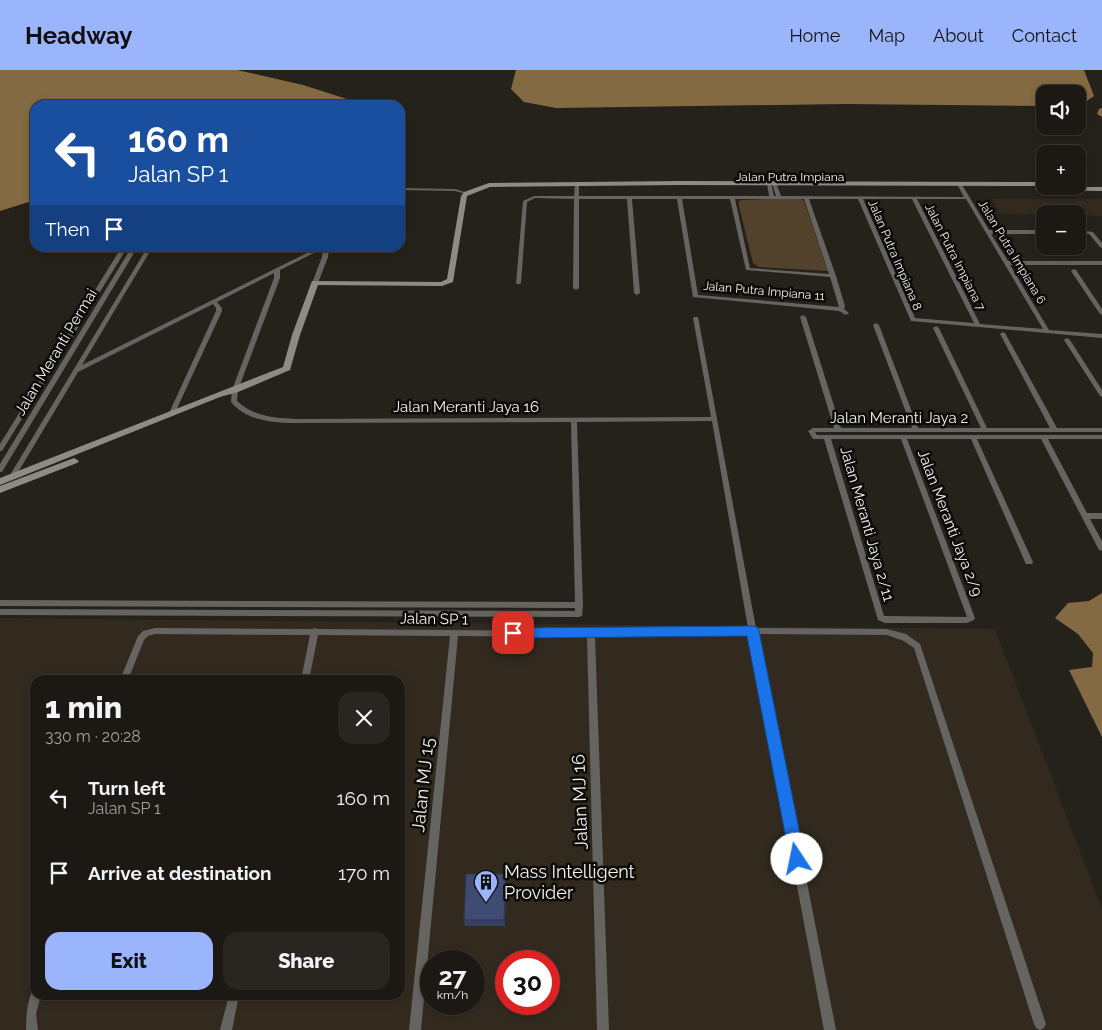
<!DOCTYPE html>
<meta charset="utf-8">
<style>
:root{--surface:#1c1914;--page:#292622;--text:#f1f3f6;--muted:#a0a0a0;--line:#3a3834;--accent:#9bb5fd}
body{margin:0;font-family:Raleway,sans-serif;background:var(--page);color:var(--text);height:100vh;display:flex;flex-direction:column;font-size:19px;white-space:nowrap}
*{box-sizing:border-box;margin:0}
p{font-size:16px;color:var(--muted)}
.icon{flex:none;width:28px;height:28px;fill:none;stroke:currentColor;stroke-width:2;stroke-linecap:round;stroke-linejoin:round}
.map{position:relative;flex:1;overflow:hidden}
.sheet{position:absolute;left:30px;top:605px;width:375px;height:325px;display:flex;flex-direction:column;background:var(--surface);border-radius:15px;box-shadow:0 2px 8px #0003,0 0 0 1px var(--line)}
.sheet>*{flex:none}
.guide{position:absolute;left:30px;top:30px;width:375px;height:152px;border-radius:15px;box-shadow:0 2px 8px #0003,0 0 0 1px var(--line);background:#1a4fa0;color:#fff;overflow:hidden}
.fabs{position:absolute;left:1036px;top:15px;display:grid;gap:10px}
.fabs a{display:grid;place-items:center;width:50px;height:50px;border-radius:10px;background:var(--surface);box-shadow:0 2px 8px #0003,0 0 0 1px var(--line);font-size:25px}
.speed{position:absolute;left:420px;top:880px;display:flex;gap:10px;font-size:25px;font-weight:700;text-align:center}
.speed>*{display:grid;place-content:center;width:65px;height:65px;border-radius:50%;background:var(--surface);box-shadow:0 2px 8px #0003,0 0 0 1px var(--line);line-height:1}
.speed small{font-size:12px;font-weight:400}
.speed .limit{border:8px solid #d22;background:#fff;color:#111}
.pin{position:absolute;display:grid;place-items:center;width:42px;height:42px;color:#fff;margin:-21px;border-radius:10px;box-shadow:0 2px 8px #0006}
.me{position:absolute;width:55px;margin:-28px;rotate:349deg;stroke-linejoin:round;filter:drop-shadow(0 0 4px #0008)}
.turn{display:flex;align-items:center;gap:18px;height:105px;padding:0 15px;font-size:22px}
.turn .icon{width:65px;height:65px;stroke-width:2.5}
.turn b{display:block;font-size:35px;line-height:42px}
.then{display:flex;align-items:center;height:48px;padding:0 15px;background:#0003;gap:10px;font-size:19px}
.round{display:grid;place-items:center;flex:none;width:52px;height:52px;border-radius:15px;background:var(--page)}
.headline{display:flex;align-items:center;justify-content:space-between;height:85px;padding:0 15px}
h1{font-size:30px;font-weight:800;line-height:38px}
.button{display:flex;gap:10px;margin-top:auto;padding:10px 15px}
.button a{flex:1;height:58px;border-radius:15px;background:var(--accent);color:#111;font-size:20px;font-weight:800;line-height:58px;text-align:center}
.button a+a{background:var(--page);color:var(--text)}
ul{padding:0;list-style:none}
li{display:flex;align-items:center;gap:15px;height:75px;padding:0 15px}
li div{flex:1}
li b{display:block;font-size:19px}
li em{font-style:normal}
header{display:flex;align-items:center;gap:30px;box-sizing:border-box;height:70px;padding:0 25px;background:var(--accent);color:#111}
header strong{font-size:24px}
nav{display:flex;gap:28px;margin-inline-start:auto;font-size:18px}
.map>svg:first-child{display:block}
</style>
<header>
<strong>Headway</strong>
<nav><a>Home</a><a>Map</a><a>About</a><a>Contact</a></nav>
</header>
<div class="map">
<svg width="1102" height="960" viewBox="0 0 1102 960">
<rect width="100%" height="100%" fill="#25211b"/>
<g fill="#322a1f" fill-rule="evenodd">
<polygon points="992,129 1102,129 1102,146 1000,144"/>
<path d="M0,548L995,559L1102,839V960H0ZM35,610H400V925H35ZM431,891H474V934H431ZM506,891H549V934H506Z"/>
</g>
<polygon fill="#52422c" points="799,128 804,131 828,201 759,197 753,193 738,132 741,130"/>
<g fill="#836a43">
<polygon points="0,0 237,0 303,15 366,35 35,35 35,130 0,141"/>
<polygon points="516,0 1084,0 1094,26 1084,33 1078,34 1078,24 1045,24 1045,36 844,34 556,38 524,32 511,19"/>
<polygon points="1102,523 1102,667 1069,600 1092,597 1093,583 1078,564 1055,548 1068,533 1089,531"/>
</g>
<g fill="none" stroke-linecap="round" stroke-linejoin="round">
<polygon fill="#836a43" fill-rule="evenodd" points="1102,38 1102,47 1097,44 1099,39"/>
<g fill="#666461" fill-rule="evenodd">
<path d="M575,112L579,113V126H769L767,113L769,112L771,113L774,126H776L772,113L774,112L776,113L781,126L964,127L957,114L961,113L989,160H1045V164H991L1008,191H1102V195H1010L1049,260L1102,264V268L911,251L858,129H809L836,206L845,236L844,239L849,243L846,245L839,241L693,227L677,129H632L640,223L637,225L634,223L627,129H579V218L576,220L573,218L574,129L535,128L527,132L521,213L520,214H516L523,131L534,126H574ZM682,129H730L746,200L830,207L839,237L698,225ZM735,129H804L829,204L750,198ZM863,129H912L974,253L915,248ZM917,129H966L1043,259L980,254Z"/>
<polygon points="400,118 455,119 468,123 466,124 455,121 400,120"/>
<polygon points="1078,160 1093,162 1102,173 1102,178 1100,177 1089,164 1078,163"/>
<polygon points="121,178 127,178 2,381 0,381 0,374"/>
<polygon points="131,178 137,178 2,402 0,402 0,394"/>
<path d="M147,178H152L82,295L317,178H322V179L280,200V208L238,320L237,331C254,347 275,348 297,349L711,347L693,248L694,247H698L756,558L887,559L906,564L920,574L1046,954L1044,958L1040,960L1036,958L1034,954L914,578L904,571L887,565L758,564L836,960H824L750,564L595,567L609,960H597L587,567L458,566L421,960H409L450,566L318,565L309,610H301L310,565L155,564L148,566L144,570L128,610H120L138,566L143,561L155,558L312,559L315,558L318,559L591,561L748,558L712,351L577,352L583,535L582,546L579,547L0,545V539L575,541V538L0,536V530L575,532L571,352L289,353C267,352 245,349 231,332L232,320L274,208V203L217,232L222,238V241L174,345H170L169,343L216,241V238L213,234L78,302L14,409H10L9,407L10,405Z"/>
<polygon points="323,178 329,178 328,187 318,213 315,215 313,214 312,213 322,187"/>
<polygon points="1074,199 1076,200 1102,239 1102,245 1100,244 1071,201"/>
<path d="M803,245L806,247L841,358H912L873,255L876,253L879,255L918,358H981L933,258L936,256L939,258L987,358H1050L1000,264L1003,262L1005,263L1057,358H1102V362H815L817,365H1102V369H1048L1087,443H1102V449H1090L1102,471V481L1099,480L1041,369H977L1033,492L1032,494H1026L1025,492L971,369H907L975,548L974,550L967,553H885L878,550L824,369H813L808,361L813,358H834L800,247ZM831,369H901L967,547L884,546Z"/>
<polygon points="1067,268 1070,270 1102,320 1102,327 1100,326 1064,270"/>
<path d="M35,920V925H41L36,944L38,960H26C26,946 27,934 32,921Z"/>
<polygon points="229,925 239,925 232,960 220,960"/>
</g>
<g fill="#8e8a85" fill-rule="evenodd">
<polygon points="680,111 1045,112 1045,116 680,115 490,117 467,126 453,212 442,216 318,215 300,265 290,300 238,322 220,327 0,415 0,408 283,297 292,265 312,211 441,212 447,209 461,126 464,122 489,113"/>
<polygon points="1038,117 1102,117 1102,121 1036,120 1035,119"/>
<polygon points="74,388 79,391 77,393 0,423 0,416"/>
</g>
</g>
<polygon fill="#364060" points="506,810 505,856 465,856 464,850"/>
<polygon fill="#2c344e" points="506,804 506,810 505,856 504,850"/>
<polygon fill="#3f4b70" stroke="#2c344e" points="466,804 506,804 504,850 464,850"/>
<polygon fill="#1a73e8" stroke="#114b97" points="753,556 757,557 759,561 805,789 802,794 797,796 792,794 790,789 747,566 513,568 508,567 506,563 508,560 513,558"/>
<defs>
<g id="building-pin" transform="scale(1.25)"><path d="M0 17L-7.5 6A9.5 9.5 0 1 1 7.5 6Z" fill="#9bb5fd" stroke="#0d0b08"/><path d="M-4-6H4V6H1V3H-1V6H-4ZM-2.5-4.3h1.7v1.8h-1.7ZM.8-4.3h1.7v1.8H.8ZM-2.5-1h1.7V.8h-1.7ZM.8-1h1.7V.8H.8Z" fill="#111"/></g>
</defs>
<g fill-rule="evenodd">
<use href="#building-pin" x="486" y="812"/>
</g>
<g text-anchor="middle" stroke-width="5" stroke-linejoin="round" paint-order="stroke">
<g font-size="12" fill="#f4f1ed" stroke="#0d0b08">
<text x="790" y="111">Jalan Putra Impiana</text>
<text transform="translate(1012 182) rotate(59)" y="4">Jalan Putra Impiana 6</text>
<text transform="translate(895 185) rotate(67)" y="4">Jalan Putra Impiana 8</text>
<text transform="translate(955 187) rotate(63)" y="4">Jalan Putra Impiana 7</text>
<text transform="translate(764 221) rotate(5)" y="4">Jalan Putra Impiana 11</text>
</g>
<g font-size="15" fill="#f4f1ed" stroke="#0d0b08">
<text transform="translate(56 282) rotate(-59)" y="5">Jalan Meranti Permai</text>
<text x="466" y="342">Jalan Meranti Jaya 16</text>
<text x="899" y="353">Jalan Meranti Jaya 2</text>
<text transform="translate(950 453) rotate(69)" y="5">Jalan Meranti Jaya 2/9</text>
<text transform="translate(867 454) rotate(74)" y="5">Jalan Meranti Jaya 2/11</text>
<text transform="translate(434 549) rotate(1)" y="5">Jalan SP 1</text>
</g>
<g font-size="18" fill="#f4f1ed" stroke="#0d0b08">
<text transform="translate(423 715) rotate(-84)" y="6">Jalan MJ 15</text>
<text transform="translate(580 732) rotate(-92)" y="6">Jalan MJ 16</text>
</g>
<g font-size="18" fill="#f4f1ed" stroke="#0d0b08" text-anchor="start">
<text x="504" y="808">Mass Intelligent<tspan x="504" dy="21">Provider</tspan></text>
</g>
</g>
</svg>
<div class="fabs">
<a><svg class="icon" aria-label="sound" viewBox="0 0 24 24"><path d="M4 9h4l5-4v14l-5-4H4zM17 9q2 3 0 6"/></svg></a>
<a>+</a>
<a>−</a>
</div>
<div class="speed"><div>27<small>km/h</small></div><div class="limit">30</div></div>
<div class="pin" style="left:513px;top:563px;background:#d93025"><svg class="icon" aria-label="arrive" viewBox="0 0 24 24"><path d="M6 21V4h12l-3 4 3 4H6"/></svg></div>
<svg class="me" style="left:797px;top:789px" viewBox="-20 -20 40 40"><circle r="19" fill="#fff"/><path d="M0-13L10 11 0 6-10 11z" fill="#1a73e8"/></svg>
<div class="guide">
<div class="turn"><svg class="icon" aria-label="left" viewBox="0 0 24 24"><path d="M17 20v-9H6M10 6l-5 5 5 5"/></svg><div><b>160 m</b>Jalan SP 1</div></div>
<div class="then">Then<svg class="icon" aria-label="arrive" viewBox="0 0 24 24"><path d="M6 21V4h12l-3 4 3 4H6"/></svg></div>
</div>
<section class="sheet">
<div class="headline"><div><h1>1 min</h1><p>330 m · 20:28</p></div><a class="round"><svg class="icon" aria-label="close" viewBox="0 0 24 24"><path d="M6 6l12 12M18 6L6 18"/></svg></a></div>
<ul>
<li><svg class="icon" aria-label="left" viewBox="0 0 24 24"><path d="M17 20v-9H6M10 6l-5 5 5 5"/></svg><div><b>Turn left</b><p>Jalan SP 1</p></div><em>160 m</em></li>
<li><svg class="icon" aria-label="arrive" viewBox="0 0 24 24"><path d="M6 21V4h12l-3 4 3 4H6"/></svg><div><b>Arrive at destination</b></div><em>170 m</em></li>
</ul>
<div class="button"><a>Exit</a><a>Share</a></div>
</section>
</div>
